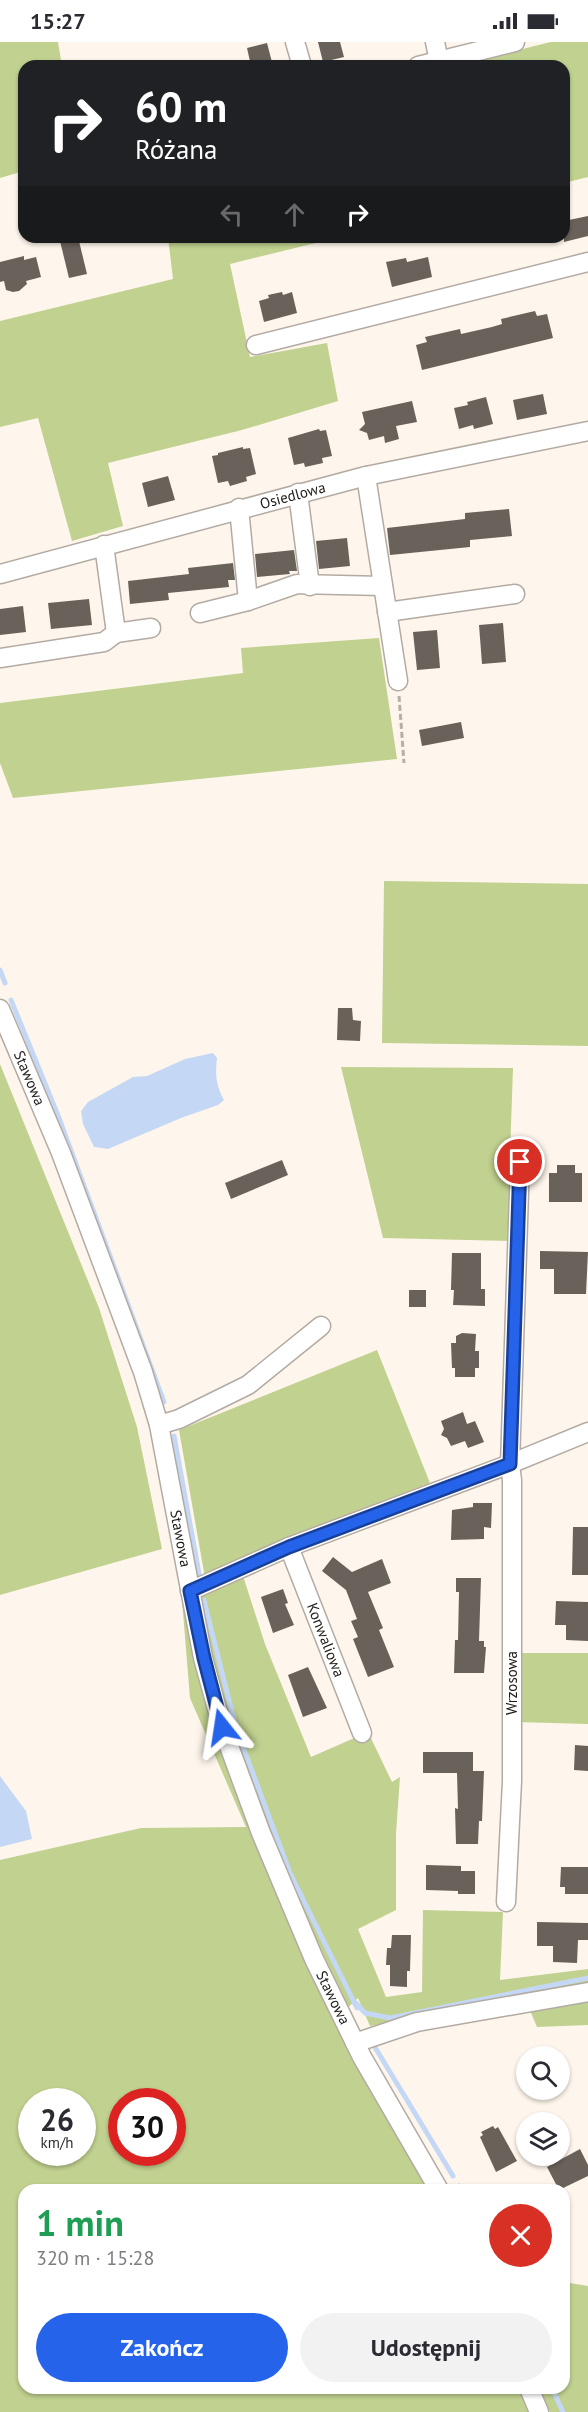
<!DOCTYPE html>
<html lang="pl">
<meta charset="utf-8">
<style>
:root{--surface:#fff;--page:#f2f2f3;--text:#2b2b33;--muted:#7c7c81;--accent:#2563eb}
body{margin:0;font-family:"PT Sans",sans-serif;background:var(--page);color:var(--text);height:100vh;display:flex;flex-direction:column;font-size:22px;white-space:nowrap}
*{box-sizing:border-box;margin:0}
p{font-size:20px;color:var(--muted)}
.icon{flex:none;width:33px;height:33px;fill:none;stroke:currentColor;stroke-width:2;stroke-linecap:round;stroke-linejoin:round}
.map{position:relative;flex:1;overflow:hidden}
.details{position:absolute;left:18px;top:2142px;width:552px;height:210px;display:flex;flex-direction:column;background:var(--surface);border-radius:18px;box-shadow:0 2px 4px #0004}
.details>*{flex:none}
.hud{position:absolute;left:18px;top:18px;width:552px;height:183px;border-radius:18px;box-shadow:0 2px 4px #0004;background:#202124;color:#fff;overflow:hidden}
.tools{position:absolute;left:516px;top:2004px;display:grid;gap:12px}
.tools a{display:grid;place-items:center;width:54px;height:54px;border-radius:50%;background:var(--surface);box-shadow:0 2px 4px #0004;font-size:30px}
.speed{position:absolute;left:18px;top:2046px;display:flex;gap:12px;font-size:30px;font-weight:700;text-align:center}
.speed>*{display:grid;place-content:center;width:78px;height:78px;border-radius:50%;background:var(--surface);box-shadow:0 2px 4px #0004;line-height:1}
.speed small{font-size:15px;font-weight:400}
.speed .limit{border:9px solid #d22;background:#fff;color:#111}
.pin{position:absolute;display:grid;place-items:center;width:51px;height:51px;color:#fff;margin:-26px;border:3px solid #fff;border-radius:50%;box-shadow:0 2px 6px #0007}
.me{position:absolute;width:66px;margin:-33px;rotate:345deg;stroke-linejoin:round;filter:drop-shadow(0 0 4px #0008)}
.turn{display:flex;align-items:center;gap:21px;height:126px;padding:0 18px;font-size:27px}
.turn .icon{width:78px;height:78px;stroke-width:2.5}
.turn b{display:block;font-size:42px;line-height:51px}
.lanes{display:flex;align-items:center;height:57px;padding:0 18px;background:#0003;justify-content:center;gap:30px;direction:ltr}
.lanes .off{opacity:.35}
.round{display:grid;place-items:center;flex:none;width:63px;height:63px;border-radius:32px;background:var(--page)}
.overview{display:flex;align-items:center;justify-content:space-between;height:102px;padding:0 18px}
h1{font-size:36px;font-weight:700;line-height:45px;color:#1e9e55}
.action{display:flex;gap:12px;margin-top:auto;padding:12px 18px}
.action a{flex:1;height:69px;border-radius:36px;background:var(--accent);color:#fff;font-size:24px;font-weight:700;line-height:69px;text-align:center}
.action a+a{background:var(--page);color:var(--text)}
.status{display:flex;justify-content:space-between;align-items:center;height:42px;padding:0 30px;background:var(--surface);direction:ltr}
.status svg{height:16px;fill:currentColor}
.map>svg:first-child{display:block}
</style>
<div class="status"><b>15:27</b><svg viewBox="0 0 49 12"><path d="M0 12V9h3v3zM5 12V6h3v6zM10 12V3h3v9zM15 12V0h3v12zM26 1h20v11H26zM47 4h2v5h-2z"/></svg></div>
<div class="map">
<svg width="588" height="2370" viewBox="0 0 588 2370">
<rect width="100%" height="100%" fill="#fef6ec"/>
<g fill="#c1d18f" fill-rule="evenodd">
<polygon points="0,0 58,0 62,24 24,24 24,129 0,136"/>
<polygon points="551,0 588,0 588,135 564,141 564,24 452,24"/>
<polygon points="168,195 340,195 230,222 250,315 327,301 338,359 242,388 108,421 123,484 72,499 38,376 0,385 0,279 173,237"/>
<polygon points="379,596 397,717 13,756 0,721 0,661 243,631 241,606"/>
<polygon points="384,839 588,842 588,1004 382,1001"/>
<polygon points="0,1022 99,1266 137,1385 162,1507 0,1553"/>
<polygon points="341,1025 513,1026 510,1113 514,1114 511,1199 383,1196"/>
<polygon points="377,1308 430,1441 285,1496 205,1536 179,1388"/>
<path d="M243,1534L265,1602L311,1715L368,1690L392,1740L400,1735L396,1791V1868L358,1887L386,1955L422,1950L423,1868L503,1870L500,1938L588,1927V1944L370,1984L358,1956L336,1977L431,2148H24V2346H522L532,2370H0V1818L141,1786L246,1785L190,1656L182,1558ZM32,2060H82V2110H32ZM122,2060H172V2110H122Z"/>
<polygon points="518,1611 588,1611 588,1682 516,1680"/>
<polygon points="588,1955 588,1983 537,1985 529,1966"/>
<polygon points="564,2240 588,2244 588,2370 550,2370 539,2346 564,2346"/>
</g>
<g fill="#c4d8f5">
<path d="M213,1011L217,1016C215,1032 216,1044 224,1058L218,1063L181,1076L108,1107L94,1105L83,1082L81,1069L88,1060L133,1035L147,1034L185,1017Z"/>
<polygon points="0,1734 26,1769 32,1797 0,1805"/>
</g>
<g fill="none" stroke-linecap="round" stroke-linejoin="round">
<g stroke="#c4d8f5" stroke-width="5">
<polyline points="0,928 5,941"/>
<polyline points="11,958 59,1076 164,1360"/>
<polyline points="174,1394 200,1537"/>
<polyline points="204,1558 236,1686 290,1831 357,1966"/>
<polyline points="356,1961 365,1971 390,1976 588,1936"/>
<polyline points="373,2002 453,2134"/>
<polyline points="459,2144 460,2148"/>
<polyline points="552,2346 563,2370"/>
</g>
</g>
<g fill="#69625a">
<polygon points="318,0 340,0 344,15 323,20"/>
<polygon points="267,1 273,24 251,24 247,6"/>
<polygon points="588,174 588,194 564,200 564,179"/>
<polygon points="78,195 87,232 69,236 60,199"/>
<polygon points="24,214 24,218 36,215 41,235 26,239 27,242 19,249 13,250 6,248 4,239 0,240 0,220"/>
<polygon points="428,215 432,235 392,245 386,220 406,216 407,220"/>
<polygon points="282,250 283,253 292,250 297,271 264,280 259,259 269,256 268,253"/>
<polygon points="535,269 537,274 547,272 553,296 422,328 416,303 427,300 425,295 460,287 461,292 492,285 502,282 501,277"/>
<polygon points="543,352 547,372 517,378 513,358"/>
<polygon points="486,355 493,382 474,387 473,383 459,387 454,366 468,363 467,360"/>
<polygon points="412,359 417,380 396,384 399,397 385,401 384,394 369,398 367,391 359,388 365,382 362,370"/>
<polygon points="319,387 320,389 326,388 332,414 322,416 323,421 305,425 304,421 294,423 288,396"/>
<polygon points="243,405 243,407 250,406 256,432 246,435 247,439 230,444 228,439 218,441 212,414 218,413 218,411"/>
<polygon points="168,434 175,458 148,465 142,441"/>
<polygon points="509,467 512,494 470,498 470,505 390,513 387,486 465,477 465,471"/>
<polygon points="347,496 350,524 319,527 316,499"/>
<polygon points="294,508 297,529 289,529 290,532 257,535 255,512"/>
<polygon points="233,521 235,538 228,538 229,545 168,551 169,558 130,562 128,539 189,532 188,526"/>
<polygon points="89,557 92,583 51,587 48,561"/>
<polygon points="23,564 26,590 0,593 0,567"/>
<polygon points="503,581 506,620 482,622 479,583"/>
<polygon points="437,588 440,626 417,628 413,590"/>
<polygon points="461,680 464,696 422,704 419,688"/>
<polygon points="338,966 352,966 353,978 361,979 360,999 337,998"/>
<polygon points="282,1118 288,1133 231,1157 225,1141"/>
<polygon points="557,1123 575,1123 575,1131 582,1131 582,1160 549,1160 549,1131 557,1131"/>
<polygon points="540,1209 588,1210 586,1252 554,1252 554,1227 540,1227"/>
<polygon points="452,1211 481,1211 481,1247 485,1247 485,1264 453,1263 454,1248 451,1248"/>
<rect x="409" y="1248" width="17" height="17"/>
<polygon points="462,1291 476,1292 475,1309 479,1309 479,1326 475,1326 475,1335 455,1335 455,1326 452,1326 451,1301 456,1301 456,1294"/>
<polygon points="463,1370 467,1382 475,1379 484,1400 468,1406 465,1399 451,1404 447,1396 441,1393 444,1387 441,1379"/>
<polygon points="473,1461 492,1461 491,1486 484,1485 484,1497 451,1498 452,1468 473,1465"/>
<polygon points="573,1485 588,1485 588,1533 572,1533"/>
<polygon points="333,1515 352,1530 382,1517 391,1541 368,1550 383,1586 379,1588 394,1625 368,1635 353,1597 358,1595 351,1579 357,1577 346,1548 322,1529"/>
<polygon points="456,1536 481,1536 479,1599 484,1599 484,1605 486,1605 484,1631 454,1631 455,1598 458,1598 459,1550 456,1550"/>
<polygon points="283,1547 288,1561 285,1562 294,1583 273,1591 261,1555"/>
<polygon points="556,1559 588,1560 588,1599 566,1598 566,1583 555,1583"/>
<polygon points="308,1625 327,1666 303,1675 288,1633"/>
<polygon points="575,1703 588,1704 588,1729 574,1728"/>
<polygon points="423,1710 473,1710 473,1729 484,1729 482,1779 479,1779 478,1802 456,1802 455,1766 458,1767 457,1731 423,1731"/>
<polygon points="426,1823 461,1824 461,1829 475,1829 475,1852 458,1852 458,1849 426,1848"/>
<polygon points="561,1825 588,1825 588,1852 565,1852 565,1845 560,1845"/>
<polygon points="537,1880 588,1881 588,1898 578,1898 577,1921 553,1920 553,1904 537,1904"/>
<polygon points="392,1893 411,1893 410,1929 407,1929 407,1945 390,1944 390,1923 386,1923 387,1906 391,1906"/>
<polygon points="493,2084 495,2087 498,2085 517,2119 496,2130 480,2095 483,2093 481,2090"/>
<polygon points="580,2107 588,2123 588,2134 559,2148 547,2125"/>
</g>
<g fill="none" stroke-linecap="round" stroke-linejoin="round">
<g stroke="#b3aba3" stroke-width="21">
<g id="minor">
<polyline points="295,0 302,24"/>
<polyline points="435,0 439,19"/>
<polyline points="418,24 515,0"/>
<polyline points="256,303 588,220"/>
<polyline points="366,434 398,639"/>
<polyline points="298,451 310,544"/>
<polyline points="239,466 248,559"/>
<path id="s1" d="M0,532L366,434L588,389"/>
<polyline points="387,570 515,552"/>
<polyline points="200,571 248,559 297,542 383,544"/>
<polyline points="116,591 151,586"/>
<polyline points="0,616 104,600 116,591 104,503"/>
<path id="s2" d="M0,967L61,1111L143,1330L159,1383L203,1616L222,1685L261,1791L314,1917L362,2015L439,2148"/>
<polyline points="159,1383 179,1377 248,1343 321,1284"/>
<path id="s3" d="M289,1505L362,1691"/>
<polyline points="190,1549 289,1505 510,1422 588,1390"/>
<polyline points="506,1860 512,1739 512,1438 510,1422 520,1120"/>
<polyline points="355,2001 417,1980 588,1950"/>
<polyline points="529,2346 539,2370"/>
</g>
</g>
<polyline stroke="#b5afa7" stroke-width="3" stroke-dasharray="6 3" stroke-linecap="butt" points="399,654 404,721"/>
<use href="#minor" stroke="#fff" stroke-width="18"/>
</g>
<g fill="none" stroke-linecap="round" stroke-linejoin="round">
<g stroke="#184099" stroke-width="15">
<polyline id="route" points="222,1685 204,1616 190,1549 289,1505 510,1422 520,1120"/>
</g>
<use href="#route" stroke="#2563eb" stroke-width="10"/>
</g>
<g text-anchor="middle" stroke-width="6" stroke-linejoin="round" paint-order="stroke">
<g font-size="15" fill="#1e1b18" stroke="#fff">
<text dy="5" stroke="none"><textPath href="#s1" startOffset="303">Osiedlowa</textPath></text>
<text dy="5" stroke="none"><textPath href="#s2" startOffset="75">Stawowa</textPath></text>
<text dy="5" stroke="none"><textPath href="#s2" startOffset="561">Stawowa</textPath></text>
<text dy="5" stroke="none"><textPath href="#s3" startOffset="100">Konwaliowa</textPath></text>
<text transform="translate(512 1641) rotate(-90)" y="5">Wrzosowa</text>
<text dy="5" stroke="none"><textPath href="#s2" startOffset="1047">Stawowa</textPath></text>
</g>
</g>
</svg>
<div class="tools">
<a><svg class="icon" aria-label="search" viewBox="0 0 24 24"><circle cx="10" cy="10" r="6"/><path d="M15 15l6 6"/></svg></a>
<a><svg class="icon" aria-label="layers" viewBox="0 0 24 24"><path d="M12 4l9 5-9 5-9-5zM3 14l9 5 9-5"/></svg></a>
</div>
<div class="speed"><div>26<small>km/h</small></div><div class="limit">30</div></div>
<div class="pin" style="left:520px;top:1120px;background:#d93025"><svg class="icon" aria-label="arrive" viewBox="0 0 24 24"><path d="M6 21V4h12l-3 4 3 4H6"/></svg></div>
<svg class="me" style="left:222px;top:1685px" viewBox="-20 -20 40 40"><path d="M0-17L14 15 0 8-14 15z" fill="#2563eb" stroke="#fff" stroke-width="4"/></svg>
<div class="hud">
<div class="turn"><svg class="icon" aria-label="right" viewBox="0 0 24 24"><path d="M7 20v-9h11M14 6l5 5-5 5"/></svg><div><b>60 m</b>Różana</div></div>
<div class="lanes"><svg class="icon off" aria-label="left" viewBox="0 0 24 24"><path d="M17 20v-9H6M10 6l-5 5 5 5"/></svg><svg class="icon off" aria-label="ahead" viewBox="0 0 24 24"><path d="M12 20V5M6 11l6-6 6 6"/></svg><svg class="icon" aria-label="right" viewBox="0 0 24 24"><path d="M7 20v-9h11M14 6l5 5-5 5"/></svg></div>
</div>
<section class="details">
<div class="overview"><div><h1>1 min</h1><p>320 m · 15:28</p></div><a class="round" style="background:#d93025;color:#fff"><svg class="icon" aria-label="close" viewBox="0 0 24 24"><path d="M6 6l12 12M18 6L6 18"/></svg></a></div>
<div class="action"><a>Zakończ</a><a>Udostępnij</a></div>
</section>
</div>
